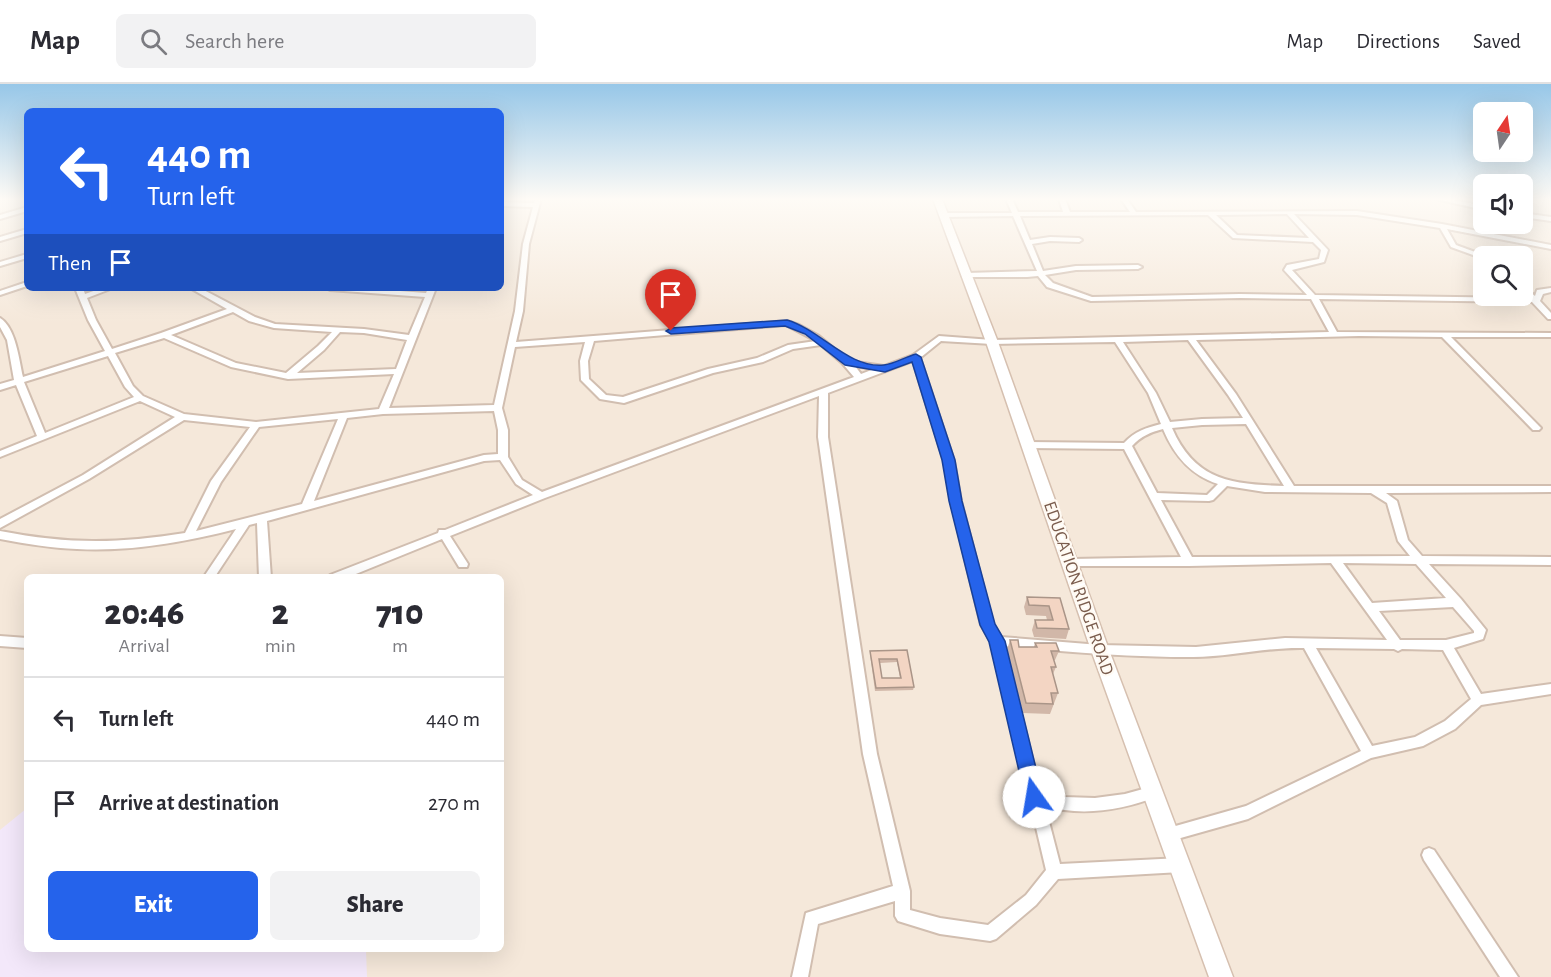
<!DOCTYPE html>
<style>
:root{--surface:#fff;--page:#f2f2f3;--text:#2b2b33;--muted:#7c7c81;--line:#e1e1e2;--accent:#2563eb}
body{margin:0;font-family:"Alegreya Sans",sans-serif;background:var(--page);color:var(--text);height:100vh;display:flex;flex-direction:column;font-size:22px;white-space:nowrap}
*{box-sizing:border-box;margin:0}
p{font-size:20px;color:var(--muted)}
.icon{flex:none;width:33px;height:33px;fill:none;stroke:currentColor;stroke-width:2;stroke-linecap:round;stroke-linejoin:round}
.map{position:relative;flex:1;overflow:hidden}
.details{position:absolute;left:24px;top:490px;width:480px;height:378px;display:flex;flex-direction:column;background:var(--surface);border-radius:9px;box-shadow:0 6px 24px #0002}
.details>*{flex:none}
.guide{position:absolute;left:24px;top:24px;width:480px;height:183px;border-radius:9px;box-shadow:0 6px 24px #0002;background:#2563eb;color:#fff;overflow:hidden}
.needle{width:39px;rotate:13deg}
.fabs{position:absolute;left:1473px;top:18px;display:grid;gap:12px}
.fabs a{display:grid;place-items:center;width:60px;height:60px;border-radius:9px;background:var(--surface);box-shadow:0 6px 24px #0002;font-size:30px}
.pin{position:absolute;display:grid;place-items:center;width:51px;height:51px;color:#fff;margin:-62px -26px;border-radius:50% 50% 50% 0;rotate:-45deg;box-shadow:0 0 6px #0007}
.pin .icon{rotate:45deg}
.me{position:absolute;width:66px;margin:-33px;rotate:347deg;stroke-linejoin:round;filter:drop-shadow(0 0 4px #0008)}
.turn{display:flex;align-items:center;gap:21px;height:126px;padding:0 24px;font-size:27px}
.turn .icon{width:78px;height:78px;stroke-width:2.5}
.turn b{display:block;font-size:42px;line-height:51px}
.then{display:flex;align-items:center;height:57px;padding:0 24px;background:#0003;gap:12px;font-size:22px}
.eta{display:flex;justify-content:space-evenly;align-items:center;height:102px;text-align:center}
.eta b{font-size:36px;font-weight:800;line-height:42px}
.cta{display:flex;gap:12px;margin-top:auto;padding:12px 24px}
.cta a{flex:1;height:69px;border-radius:9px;background:var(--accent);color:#fff;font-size:24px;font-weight:800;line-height:69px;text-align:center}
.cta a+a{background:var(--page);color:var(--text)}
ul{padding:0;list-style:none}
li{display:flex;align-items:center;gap:18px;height:84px;padding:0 24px;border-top:2px solid var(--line)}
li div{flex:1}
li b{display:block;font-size:22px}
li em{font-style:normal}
header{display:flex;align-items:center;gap:36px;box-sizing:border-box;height:84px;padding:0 30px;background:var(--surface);border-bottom:2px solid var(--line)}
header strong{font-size:28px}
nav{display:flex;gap:33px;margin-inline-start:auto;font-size:21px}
.search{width:420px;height:54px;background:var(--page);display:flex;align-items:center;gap:15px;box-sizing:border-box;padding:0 21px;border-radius:9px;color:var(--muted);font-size:22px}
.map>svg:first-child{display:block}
</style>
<header>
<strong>Map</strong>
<div class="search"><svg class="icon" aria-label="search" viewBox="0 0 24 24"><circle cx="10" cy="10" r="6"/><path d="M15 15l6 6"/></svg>Search here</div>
<nav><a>Map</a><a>Directions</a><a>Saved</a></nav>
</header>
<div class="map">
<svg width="1551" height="893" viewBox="0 0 1551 893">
<rect width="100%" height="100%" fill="#fdf6ec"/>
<path fill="#f5e8da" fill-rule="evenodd" d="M0,115H27V204H501V115H1483L1484,140H1522L1523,115H1551V893H0ZM1484,172H1522V212H1484ZM27,494H501V866H27Z"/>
<polygon fill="#f3e8fa" points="27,724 27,866 366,866 367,893 0,893 0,746"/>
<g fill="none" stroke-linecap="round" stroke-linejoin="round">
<g stroke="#d1beb0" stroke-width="4">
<g id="street">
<path d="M535,115H541L529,160L523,227L516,258L787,237L799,241L819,252L849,277L884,282L913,271L939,252L992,256L1329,248L1311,215L1240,214L1091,217L1047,203L1038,192L1027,193H963L962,191L966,189L1037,187L1013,132L943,133L940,131L943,129H1012L1006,115H1012L1018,128H1063L1059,115H1065L1070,128H1130L1121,115H1127L1136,128L1357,127L1442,140L1551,161V165L1447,145L1456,161L1486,172H1484V175L1451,163L1440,144L1357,131L1294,130L1328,166L1324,178L1292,186L1315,211L1528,214L1522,208V201L1535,212L1537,206L1551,204V208L1543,210L1540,217L1551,229V235H1548L1532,218L1319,215L1337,248L1551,249V253H1451L1539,342L1541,344L1539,346H1533L1442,253L1359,252L1196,256L1236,310L1294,402H1551V408L1386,409L1397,417L1408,456L1422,472L1551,473V481L1429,480L1461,515L1486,546L1483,555L1454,564L1481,610L1551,600V610L1481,621L1455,645L1423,662L1371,674L1248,735L1170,757L1165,755L1163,750L1165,745L1246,722L1361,667L1304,564C1267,563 1230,573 1193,573C1130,573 1067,568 1004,562L1041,709L1064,713L1095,714L1125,710L1154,702L1159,704L1161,708L1159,712C1122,726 1083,733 1045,722L1060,780L1181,774L1186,776L1188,781L1186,786L1181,788L1058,795L1036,821L996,855L990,857L940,850L898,837L895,832V817L818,840L808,893H792L806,829L893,802L863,670L818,353L819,312L545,414L450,452L468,480L467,483H459L442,455L346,494H329L330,491L438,449L439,446H445L533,411L516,400L500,376L484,377L267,437L271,494H259L257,439L249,441L214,494H203L236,445C185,458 131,468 77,465C51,464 26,460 0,455V447C67,460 117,460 185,449L211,397L250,343L184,336L89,395L0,444V435L83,391L175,333L140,317L0,373V367L37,352L16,301L0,306V300L14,296L7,256L0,243V234C16,244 19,276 23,293L105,267L88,236L75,204H83L85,210L102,204H113L87,214L96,236L112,265L161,249L227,225L190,204H200L255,233L275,240L364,245L409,251L425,213L330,206L326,204H361L426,209L428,204H436L389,324L494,321L515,227L523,160L533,123L501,122V118L534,119ZM1287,130L1309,154L1237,151L1216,131ZM1208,131L1233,154L1313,158L1321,166L1319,175L1287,181L1284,186L1307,211L1240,210L1092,213L1053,199L1045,191L1076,186L1138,185L1142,183L1138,181L1076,182L1043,187L1032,160L1050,157L1079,158L1082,156L1079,154L1050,153L1030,156L1020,132ZM233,228L249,237L274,244L332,248L318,262L286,289L236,279L171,251ZM786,241L816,257L788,261L757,274L708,285L623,313L606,311L589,295L588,277L594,257ZM340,248L364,249L407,256L396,285L297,289L324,266ZM164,254L231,283L288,295L394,290L379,325L256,338L184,330L143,312L133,302L115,269ZM1188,256L1228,311L1243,334L1202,335L1170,338L1156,309L1123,258ZM941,257L992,260L1115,258L1148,309L1161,340C1146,344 1135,347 1124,359L1028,358L1023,361L1028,364L1124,365L1181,473L1072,475L1068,476L1067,479L1068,482H1189L1331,479L1387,556L1285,554L1196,563L1100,561L1001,553L993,540L961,417L954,377L920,274ZM585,258L580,277L581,296L600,315L624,319L713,289L763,278L793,265L821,261L842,279L854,293L542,408L522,396L508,373V346L502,324L515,263ZM108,272L125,303L134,313L45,349L24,298ZM913,277L944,377L951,417L981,541L991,558L1028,711L1027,713L1030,718L1046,786L1026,811L988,841L940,834L910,826V807L877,670L828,353V309ZM855,282L874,285L861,290ZM494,327L498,346V370L484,371L314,417L347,334L383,330ZM338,335L302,420L196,447L221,398L259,343ZM1246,340L1284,402C1231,400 1195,397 1172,344L1202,341ZM1163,345C1174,371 1190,391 1218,400L1207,411L1157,409L1132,362C1141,352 1151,348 1163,345ZM1227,402L1265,408L1371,409L1387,419L1398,457L1410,472L1192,473L1161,416L1209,417L1213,416ZM1343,479L1416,480L1446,514L1372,519ZM1453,523L1474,547V549L1446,556H1400L1379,527ZM1316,564L1394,565L1398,567L1402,565L1443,566L1471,615L1445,637L1415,653L1372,662Z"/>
<polygon points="1436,115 1449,115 1484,122 1484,126"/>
<polygon points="27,123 27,127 0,135 0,131"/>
<polygon points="1522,129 1551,133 1551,137 1522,133"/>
<polygon points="27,145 27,149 0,157 0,153"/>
<polygon points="27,170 27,174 0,182 0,178"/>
<polygon points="27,198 27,202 0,211 0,207"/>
<polygon points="0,552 27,554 27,564 0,562"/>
<polygon points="1429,764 1434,766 1518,893 1500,893 1424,776 1422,771 1424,766"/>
</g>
</g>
<g stroke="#d6c0b0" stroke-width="3">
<polygon id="secondary" points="933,115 942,115 998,258 1109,566 1233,893 1209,893 1091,566 986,258"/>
</g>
<use href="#street" fill="#fff" fill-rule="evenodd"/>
<use href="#secondary" fill="#fff" fill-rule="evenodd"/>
</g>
<g fill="#d1b7a8" fill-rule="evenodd">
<polygon points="1027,513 1060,514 1069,545 1066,555 1034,553 1032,546 1035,536 1047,536 1046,532 1026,531 1024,523"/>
<polygon points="1010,556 1019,563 1034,563 1035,559 1059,567 1055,576 1054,576 1056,583 1053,590 1058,609 1050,630 1023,629 1007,566"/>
<path d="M907,566L914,603L913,606L875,607L870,570V567ZM897,578L900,594H882L880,579Z"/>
</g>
<g fill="#f3d5c3" stroke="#aa9588" stroke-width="1.5" fill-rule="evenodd">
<polygon points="1027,513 1060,514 1069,545 1037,544 1035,536 1053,536 1049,522 1029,521"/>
<polygon points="1010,556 1018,556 1019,563 1037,563 1035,559 1056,559 1059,567 1051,567 1056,583 1051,583 1058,609 1051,609 1053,620 1026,619"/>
<path d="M907,566L914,603L876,604L870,567ZM879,575H897L901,594H882Z"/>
</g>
<linearGradient id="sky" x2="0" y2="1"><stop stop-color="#97c7e8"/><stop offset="0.48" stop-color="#fefbf6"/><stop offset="1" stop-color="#fefbf6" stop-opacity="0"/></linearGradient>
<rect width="1551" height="240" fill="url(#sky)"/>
<path fill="#2563eb" stroke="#184099" stroke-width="1.5" d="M787,236C821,246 849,285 884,281C894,280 905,273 916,270L921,273L955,376L962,417L995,540L1005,557L1043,713L1040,719L1034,722L1027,719L1025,713L989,558L980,541L949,417L942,376L912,278L885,288L845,281L805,250L785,242L671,250L666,247L671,244Z"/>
<g text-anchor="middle" stroke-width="4.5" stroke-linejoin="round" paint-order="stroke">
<g font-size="18" fill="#7a5c4d" stroke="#fffaf3">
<text transform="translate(1079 504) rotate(71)" y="6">EDUCATION RIDGE ROAD</text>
</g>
</g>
</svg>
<div class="fabs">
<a><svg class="needle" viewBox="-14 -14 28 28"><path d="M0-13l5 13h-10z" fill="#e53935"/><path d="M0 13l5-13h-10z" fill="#7c7c81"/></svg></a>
<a><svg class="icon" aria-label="sound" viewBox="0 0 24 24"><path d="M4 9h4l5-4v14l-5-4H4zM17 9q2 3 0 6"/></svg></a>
<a><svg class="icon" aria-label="search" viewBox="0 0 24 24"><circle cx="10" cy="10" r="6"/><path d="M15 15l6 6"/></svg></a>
</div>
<div class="pin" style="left:671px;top:247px;background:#d93025"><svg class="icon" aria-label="arrive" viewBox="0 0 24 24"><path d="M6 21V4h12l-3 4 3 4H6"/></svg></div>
<svg class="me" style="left:1034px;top:713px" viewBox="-20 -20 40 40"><circle r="19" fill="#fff"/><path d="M0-13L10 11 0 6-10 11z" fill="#2563eb"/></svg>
<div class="guide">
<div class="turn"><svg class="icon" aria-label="left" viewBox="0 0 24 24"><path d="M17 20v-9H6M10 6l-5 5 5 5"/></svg><div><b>440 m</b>Turn left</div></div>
<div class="then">Then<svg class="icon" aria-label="arrive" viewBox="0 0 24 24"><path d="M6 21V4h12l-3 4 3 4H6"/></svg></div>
</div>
<section class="details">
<div class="eta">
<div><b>20:46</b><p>Arrival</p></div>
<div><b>2</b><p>min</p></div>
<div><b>710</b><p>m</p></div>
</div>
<ul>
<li><svg class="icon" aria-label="left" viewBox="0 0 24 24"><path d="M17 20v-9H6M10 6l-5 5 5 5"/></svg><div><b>Turn left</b></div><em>440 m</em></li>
<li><svg class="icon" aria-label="arrive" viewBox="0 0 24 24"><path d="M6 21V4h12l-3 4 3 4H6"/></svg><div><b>Arrive at destination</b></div><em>270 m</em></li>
</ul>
<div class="cta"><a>Exit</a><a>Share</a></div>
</section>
</div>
